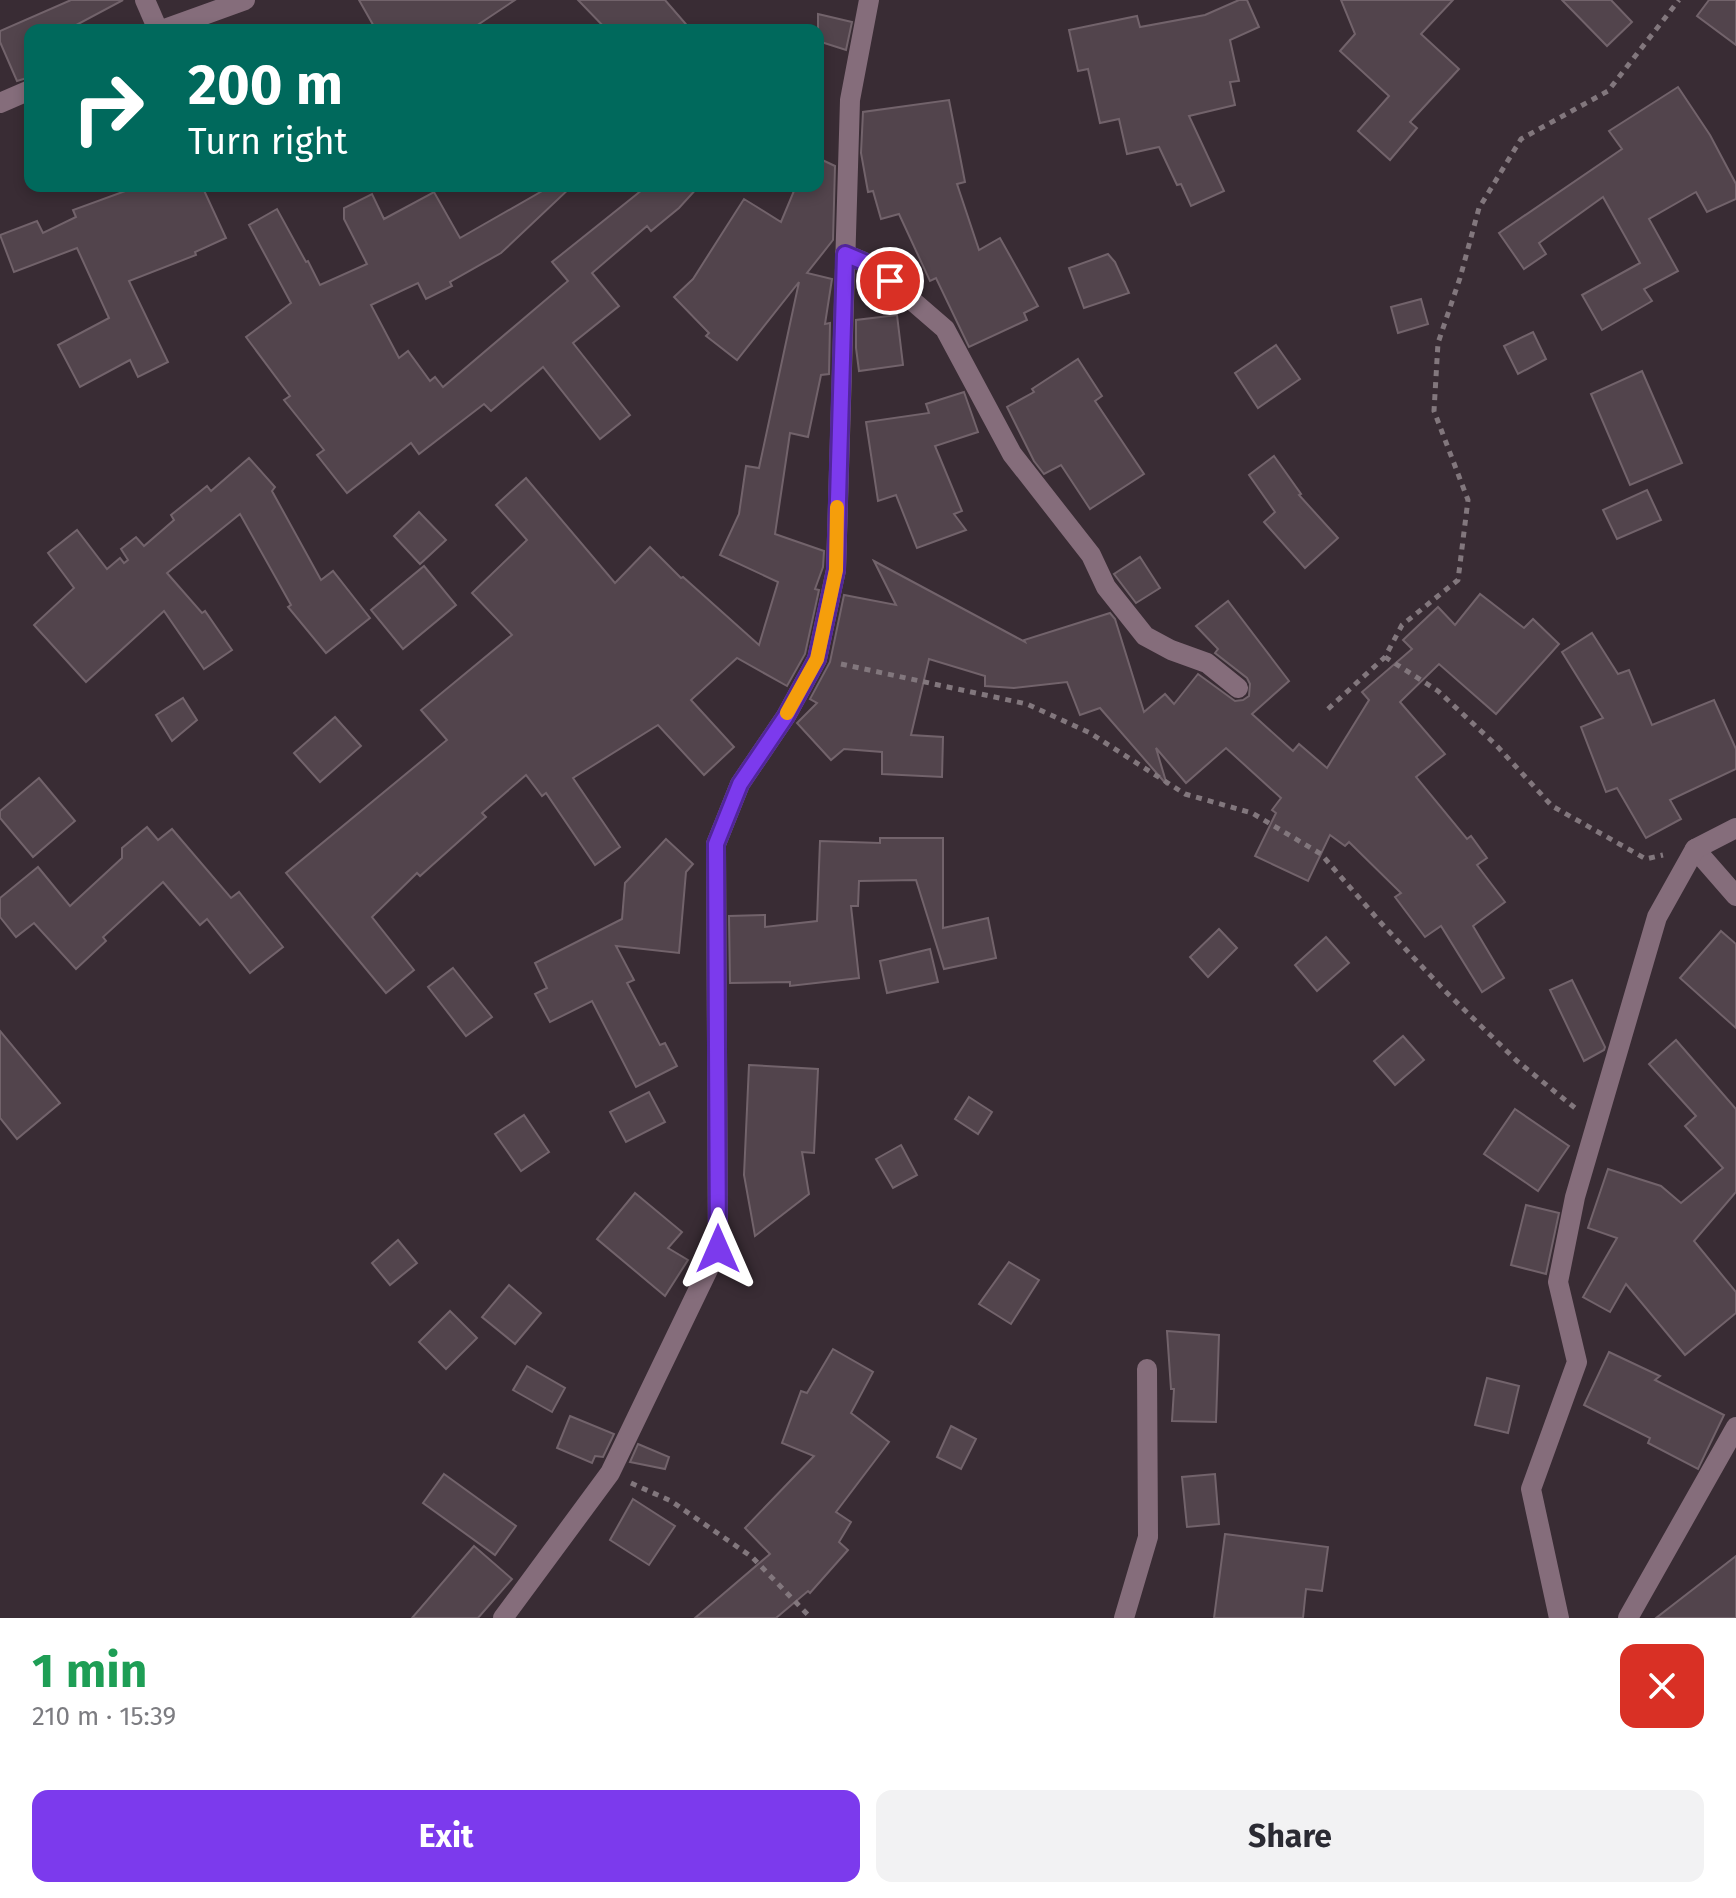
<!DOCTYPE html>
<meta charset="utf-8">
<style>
:root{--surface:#fff;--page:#f2f2f3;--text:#2b2b33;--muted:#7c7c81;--accent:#7c3aed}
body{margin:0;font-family:"Fira Sans",sans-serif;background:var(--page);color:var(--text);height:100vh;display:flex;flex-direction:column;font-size:30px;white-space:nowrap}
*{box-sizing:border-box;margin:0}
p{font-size:26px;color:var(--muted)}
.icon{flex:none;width:44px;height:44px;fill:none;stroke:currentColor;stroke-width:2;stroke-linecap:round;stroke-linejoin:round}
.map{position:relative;height:1618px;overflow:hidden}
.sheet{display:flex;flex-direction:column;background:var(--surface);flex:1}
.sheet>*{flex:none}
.top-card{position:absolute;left:24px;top:24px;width:800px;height:168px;border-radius:16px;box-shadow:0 4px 12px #0003;background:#00695c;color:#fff;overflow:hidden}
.pin{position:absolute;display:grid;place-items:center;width:68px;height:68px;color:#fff;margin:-34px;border:4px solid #fff;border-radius:50%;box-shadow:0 2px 8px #0007}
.me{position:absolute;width:88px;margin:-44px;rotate:0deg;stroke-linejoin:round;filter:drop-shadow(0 0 6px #0008)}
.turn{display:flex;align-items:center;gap:28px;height:168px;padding:0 32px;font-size:36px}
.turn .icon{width:104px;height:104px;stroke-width:2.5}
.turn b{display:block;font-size:56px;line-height:68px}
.round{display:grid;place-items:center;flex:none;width:84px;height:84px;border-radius:16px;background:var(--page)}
.summary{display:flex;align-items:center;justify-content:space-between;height:136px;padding:0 32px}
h1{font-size:48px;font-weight:700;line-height:60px;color:#1e9e55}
.button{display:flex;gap:16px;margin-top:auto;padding:16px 32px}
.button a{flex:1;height:92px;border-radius:16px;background:var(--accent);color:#fff;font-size:32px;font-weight:700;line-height:92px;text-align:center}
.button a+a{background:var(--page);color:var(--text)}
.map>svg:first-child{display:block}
</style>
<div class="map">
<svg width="1736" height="1618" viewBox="0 0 1736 1618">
<rect width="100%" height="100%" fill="#392c34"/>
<g fill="#52444c" stroke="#72636b" stroke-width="2">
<polygon points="71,0 123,0 67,30 30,30 30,77 17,81 0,42 0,31"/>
<polygon points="359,0 515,0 470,30 376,30"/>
<polygon points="578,0 665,0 691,30 607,30"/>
<polygon points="1239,0 1247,0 1259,27 1230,40 1239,81 1230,82 1235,105 1189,116 1224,191 1191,206 1181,184 1177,185 1159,147 1127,154 1119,119 1100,123 1088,69 1078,71 1069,30 1137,16 1140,27 1205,15"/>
<polygon points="1341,0 1453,0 1421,34 1459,69 1410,122 1417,128 1390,160 1358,131 1389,96 1340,51 1355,34"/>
<polygon points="1562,0 1611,0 1632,22 1607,46"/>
<polygon points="1709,0 1736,0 1736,45 1697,16"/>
<polygon points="818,14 852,22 846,50 818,41"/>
<polygon points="1678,87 1710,135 1736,184 1736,199 1707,212 1696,192 1649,219 1678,271 1644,289 1652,301 1602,330 1582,295 1640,263 1603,197 1539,243 1546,254 1524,269 1499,233 1622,149 1609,131"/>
<polygon points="949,100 965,182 957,184 979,250 1000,238 1038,306 1024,313 1027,320 969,347 936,278 930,281 899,214 881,219 873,191 868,192 861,153 863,112"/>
<polygon points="818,158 835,166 833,240 807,273 832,279 825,324 830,323 829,374 821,375 808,437 790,433 775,534 824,551 823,567 815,589 819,590 805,654 787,686 737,658 691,700 734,747 704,775 658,725 573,778 620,847 595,865 546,793 542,796 526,775 482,813 486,817 420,876 417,873 372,917 414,970 386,993 286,873 447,740 421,710 512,635 472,593 527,540 496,505 526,478 615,583 650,547 681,578 683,577 759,645 778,582 720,555 739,514 746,466 759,468 799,282 737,360 706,336 709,333 674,297 693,279 744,199 781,222 796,186 818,186"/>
<polygon points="139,186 202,186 226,238 195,252 196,255 129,281 168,362 138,377 130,360 80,387 58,345 109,318 77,248 14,272 0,235 37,221 43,233 76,217 73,210"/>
<polygon points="551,186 571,187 501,253 450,282 452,286 426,299 418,283 371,305 399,358 408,351 430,381 435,377 443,387 568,281 552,262 647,186 699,186 679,208 651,231 647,226 592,273 619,306 573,343 630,415 600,439 543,367 491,411 484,404 419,454 411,443 347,493 317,455 324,450 284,400 290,396 246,337 291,303 249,225 277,209 306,262 308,261 320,285 367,264 344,219 344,208 372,194 384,219 434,192 460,238"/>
<polygon points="1108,254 1115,262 1129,293 1084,308 1069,268"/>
<polygon points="1421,299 1428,324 1398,333 1391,307"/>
<polygon points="897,315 903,365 859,371 856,348 856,320"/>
<polygon points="1533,332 1546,359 1518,374 1504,346"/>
<polygon points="1276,345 1300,379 1258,408 1235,373"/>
<polygon points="1078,359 1102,396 1095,401 1144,474 1090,509 1061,465 1044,474 1034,461 1007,407 1034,392 1032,389"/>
<polygon points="1642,371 1682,463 1630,485 1591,394"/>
<polygon points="964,392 978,432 935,446 962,511 954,514 966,530 917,548 896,495 878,501 866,422 929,413 926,404"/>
<polygon points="1274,456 1301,494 1299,495 1338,538 1305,568 1264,522 1275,512 1249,475"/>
<polygon points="249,458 275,487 272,491 321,580 333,571 370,618 326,653 288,607 291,605 240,514 167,573 202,613 205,611 232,650 204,669 164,611 86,682 34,625 74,588 48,553 77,530 107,569 120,558 124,563 128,560 121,549 136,537 144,546 174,520 171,515 207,486 211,491"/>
<polygon points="1647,490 1661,520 1617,539 1603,510"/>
<polygon points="419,512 446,540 420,564 394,536"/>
<polygon points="1140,557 1160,588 1136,603 1114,574"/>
<polygon points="874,561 1025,642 1024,640 1110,613 1115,619 1144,712 1165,694 1174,704 1198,674 1235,701 1243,700 1249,696 1250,684 1247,678 1215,653 1218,649 1196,626 1228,601 1289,681 1252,714 1293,751 1299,744 1327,768 1369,700 1362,692 1412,649 1403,640 1438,607 1455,625 1480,594 1524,628 1533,619 1559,644 1496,714 1439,664 1400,702 1445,754 1416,777 1467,839 1471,836 1487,858 1477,865 1505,902 1473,926 1504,978 1482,992 1441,926 1425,937 1395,897 1401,893 1349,842 1345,846 1330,835 1308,881 1255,856 1276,813 1272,810 1281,798 1226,748 1186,783 1156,748 1167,785 1100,708 1080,715 1067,682 1014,688 985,686 985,676 929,659 911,735 943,737 942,777 882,774 882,752 844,749 831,760 797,723 817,703 810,699 830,662 844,595 896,605"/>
<polygon points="424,566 456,605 403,649 371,610"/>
<polygon points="1592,633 1618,674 1629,670 1652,725 1714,700 1736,749 1736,769 1670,800 1681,819 1646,838 1617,788 1606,792 1581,727 1603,718 1562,652"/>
<polygon points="183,698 197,720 172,741 156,715"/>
<polygon points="335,717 361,746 320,782 294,753"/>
<polygon points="39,778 75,821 33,857 0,818 0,811"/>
<polygon points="147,827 158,840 172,829 231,898 239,892 283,947 250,973 207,919 200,925 163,882 103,937 106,941 76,969 34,923 16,937 0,917 0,898 38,867 70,906 122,858 122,848"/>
<polygon points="880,838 943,838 943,928 988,918 996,958 944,969 916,880 859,881 858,906 851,906 859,978 790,986 790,982 730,983 729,916 765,915 765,927 817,921 820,841 880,843"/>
<polygon points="666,839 693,864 686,872 679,953 616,946 634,980 627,983 660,1045 665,1043 677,1066 636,1087 592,1001 550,1022 535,994 547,988 535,963 622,919 625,883"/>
<polygon points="1219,929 1237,948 1208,977 1190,957"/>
<polygon points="1721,931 1736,944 1736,1028 1680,978"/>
<polygon points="1326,937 1349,963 1317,991 1295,965"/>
<polygon points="930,949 938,982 887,993 880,961"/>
<polygon points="453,968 492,1017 466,1036 428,987"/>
<polygon points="1572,980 1605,1047 1604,1050 1584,1061 1550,990"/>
<polygon points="0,1031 60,1103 17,1139 0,1118"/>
<polygon points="1403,1036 1424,1060 1395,1085 1374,1061"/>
<polygon points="1676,1040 1736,1109 1736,1192 1694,1241 1736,1292 1736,1313 1685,1355 1626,1284 1610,1312 1583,1297 1617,1238 1588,1228 1608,1169 1661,1186 1681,1203 1723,1168 1685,1126 1696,1116 1649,1064"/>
<polygon points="749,1065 818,1069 814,1153 802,1152 809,1194 755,1236 744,1175"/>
<polygon points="649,1092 665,1122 626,1142 610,1112"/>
<polygon points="969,1097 992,1112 978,1134 955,1119"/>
<polygon points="1515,1109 1569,1146 1538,1191 1484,1154"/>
<polygon points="524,1115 549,1152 521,1171 495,1134"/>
<polygon points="901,1145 917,1175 893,1188 876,1159"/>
<polygon points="635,1193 682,1232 668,1248 688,1260 665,1296 597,1239"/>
<polygon points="1526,1205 1559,1213 1546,1274 1511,1265"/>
<polygon points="398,1240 417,1263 390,1285 372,1263"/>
<polygon points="1009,1262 1039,1280 1011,1324 979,1304"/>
<polygon points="509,1285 541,1313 515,1344 482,1317"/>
<polygon points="450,1311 477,1338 446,1369 419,1342"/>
<polygon points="1167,1331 1219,1335 1216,1422 1172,1421 1174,1389 1171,1389"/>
<polygon points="833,1349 873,1372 851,1413 889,1442 836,1512 851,1522 839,1542 848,1550 810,1593 808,1591 776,1618 695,1618 770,1554 745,1528 814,1456 782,1443 801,1391 807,1393"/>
<polygon points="1609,1352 1660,1376 1655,1380 1724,1415 1698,1469 1648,1443 1650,1438 1584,1405"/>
<polygon points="527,1366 565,1388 552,1412 513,1390"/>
<polygon points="1487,1378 1519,1386 1508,1433 1475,1425"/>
<polygon points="570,1416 614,1434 603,1457 595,1456 592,1463 557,1448"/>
<polygon points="951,1426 976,1439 961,1469 937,1457"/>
<polygon points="638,1444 669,1457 665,1469 630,1462"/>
<polygon points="444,1474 516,1526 495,1555 423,1503"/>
<polygon points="1215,1474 1219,1524 1187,1527 1182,1477"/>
<polygon points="633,1499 675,1526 649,1565 610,1540"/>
<polygon points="1225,1534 1328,1547 1322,1591 1306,1589 1303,1618 1214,1618"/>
<polygon points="474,1546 512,1579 478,1618 412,1618"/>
<polygon points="1736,1556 1736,1618 1656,1618"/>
</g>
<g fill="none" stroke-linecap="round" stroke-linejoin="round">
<g stroke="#82777d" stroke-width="5" stroke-dasharray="6 6" stroke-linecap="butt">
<polyline points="1385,657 1438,691 1496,745 1552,806 1646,859 1663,855"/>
<polyline points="841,664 1027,704 1090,733 1185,794 1252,813 1321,854 1382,924 1445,991 1517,1061 1575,1108"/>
<polyline points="1328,709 1385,657 1402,625 1458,580 1468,500 1434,411 1438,343 1460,278 1479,208 1521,139 1608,91 1679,0"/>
<polyline points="631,1483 671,1501 752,1557 811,1618"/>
</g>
<g stroke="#856d7b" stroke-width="20">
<polyline points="145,0 158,30"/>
<polyline points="162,30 245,0"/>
<polyline points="0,103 30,90"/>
<polyline points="845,254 871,265 945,329 1012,454 1091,555 1106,587 1145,636 1171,650 1207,663 1238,688"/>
<polyline points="1695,849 1736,896"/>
<polyline points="503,1618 610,1473 718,1249 716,844 740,784 786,716 817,659 836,570 850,100 869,0"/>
<polyline points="1124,1618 1148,1537 1147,1369"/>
<polyline points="1559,1618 1531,1489 1577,1362 1558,1282 1575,1197 1657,917 1695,849 1736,828"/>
<polyline points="1628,1618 1736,1427"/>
</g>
</g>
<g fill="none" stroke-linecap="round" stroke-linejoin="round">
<g stroke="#51269a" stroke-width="20">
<polyline id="route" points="718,1249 716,844 740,784 786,716 817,659 836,570 845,254 871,265 890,281"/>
</g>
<use href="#route" stroke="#7c3aed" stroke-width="14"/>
<polyline stroke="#f59e0b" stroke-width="14" points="787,713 817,659 836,570 837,507"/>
</g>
</svg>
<div class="pin" style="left:890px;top:281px;background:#d93025"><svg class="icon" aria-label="arrive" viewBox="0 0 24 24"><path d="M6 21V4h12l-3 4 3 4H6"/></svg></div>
<svg class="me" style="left:718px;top:1249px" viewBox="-20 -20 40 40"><path d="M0-17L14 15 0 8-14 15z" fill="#7c3aed" stroke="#fff" stroke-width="4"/></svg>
<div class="top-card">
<div class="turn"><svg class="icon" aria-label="right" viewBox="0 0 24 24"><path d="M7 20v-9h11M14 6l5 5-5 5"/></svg><div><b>200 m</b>Turn right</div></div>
</div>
</div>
<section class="sheet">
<div class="summary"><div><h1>1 min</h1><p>210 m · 15:39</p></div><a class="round" style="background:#d93025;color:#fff"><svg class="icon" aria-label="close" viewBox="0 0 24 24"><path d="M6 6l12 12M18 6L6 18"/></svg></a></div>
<div class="button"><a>Exit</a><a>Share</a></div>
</section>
